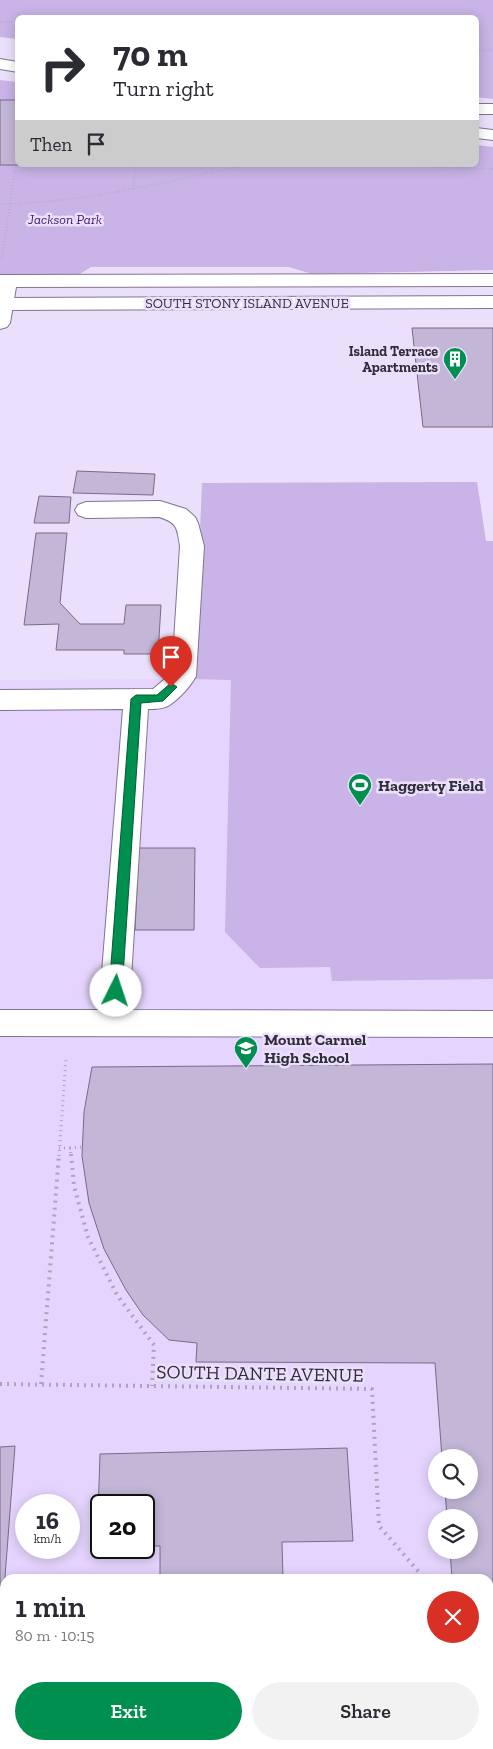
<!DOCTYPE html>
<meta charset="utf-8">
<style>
:root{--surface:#fff;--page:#f2f2f3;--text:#2b2b33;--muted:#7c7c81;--accent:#008f4e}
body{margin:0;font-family:"Zilla Slab",serif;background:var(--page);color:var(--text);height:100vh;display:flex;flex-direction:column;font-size:19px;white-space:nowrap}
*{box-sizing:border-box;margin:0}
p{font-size:16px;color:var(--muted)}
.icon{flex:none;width:28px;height:28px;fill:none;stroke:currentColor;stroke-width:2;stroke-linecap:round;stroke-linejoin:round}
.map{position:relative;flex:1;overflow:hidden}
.details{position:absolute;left:0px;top:1574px;width:494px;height:176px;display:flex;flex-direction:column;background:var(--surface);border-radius:15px 15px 0 0;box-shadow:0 2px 12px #0003}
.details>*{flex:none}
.guide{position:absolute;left:15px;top:15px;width:464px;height:152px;border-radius:8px;box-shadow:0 2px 12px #0003;background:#fff;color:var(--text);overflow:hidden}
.tools{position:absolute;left:428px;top:1449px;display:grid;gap:10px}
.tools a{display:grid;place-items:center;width:50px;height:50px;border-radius:50%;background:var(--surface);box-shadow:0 2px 12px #0003;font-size:25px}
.speed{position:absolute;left:15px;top:1494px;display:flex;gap:10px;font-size:25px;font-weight:700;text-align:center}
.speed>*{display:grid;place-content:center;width:65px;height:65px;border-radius:50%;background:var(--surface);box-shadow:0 2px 12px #0003;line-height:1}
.speed small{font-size:12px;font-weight:400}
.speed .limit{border:2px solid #111;border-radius:8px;background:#fff;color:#111}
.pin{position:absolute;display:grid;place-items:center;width:42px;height:42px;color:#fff;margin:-51px -21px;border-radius:50% 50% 50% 0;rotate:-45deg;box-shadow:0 0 5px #0007}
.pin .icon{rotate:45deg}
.me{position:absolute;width:55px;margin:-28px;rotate:4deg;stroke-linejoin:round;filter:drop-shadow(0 0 4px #0008)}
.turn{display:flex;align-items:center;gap:18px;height:105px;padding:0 15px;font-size:22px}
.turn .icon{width:65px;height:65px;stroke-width:2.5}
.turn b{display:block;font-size:35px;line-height:42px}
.then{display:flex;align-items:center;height:48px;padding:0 15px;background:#0003;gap:10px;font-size:19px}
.round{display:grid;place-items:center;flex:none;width:52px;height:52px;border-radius:26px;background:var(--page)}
.head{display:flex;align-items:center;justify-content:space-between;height:85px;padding:0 15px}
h1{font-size:30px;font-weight:600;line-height:38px}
.primary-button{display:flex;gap:10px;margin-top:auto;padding:10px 15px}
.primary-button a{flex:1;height:58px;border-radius:30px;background:var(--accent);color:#fff;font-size:20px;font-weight:600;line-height:58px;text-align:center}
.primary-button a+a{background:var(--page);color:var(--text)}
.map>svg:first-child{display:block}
</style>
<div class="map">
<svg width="493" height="1749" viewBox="0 0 493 1749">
<rect width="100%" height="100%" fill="#ebe0fb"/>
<path fill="#e5d4fd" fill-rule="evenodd" d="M477,482L486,541H493V1749H0V680L194,679L202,483ZM436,1458H469V1490H436ZM26,1505H69V1548H26ZM101,1505H144V1548H101ZM436,1518H469V1550H436ZM5,1579H489V1745H5Z"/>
<g fill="#c9b3e7">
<polygon points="0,0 493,0 493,99 476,97 476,18 18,18 17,39 0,37"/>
<polygon points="0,80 17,82 18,165 476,165 476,145 493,147 493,270 312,274 289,267 91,267 80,274 0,274"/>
<polygon points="477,482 486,541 493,541 493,979 332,981 330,967 260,968 225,932 231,680 194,679 202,483"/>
</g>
<g fill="#c3b6d7" stroke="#786b89">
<rect x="0" y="100" width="18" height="65"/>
<polygon points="412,328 493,328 493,427 423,427"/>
<polygon points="77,471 155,474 153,495 73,493"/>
<polygon points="39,496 71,497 69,523 34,523"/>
<polygon points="36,533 67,533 60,603 80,624 124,624 126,605 161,605 158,654 124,654 124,650 56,650 59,624 24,625"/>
<polygon points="139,848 195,848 194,930 135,930"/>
<polygon points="493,1064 493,1749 486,1749 486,1745 489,1745 489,1579 452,1579 450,1550 469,1550 469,1518 447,1518 445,1490 469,1490 469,1458 442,1458 435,1363 196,1362 197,1343 169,1340 143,1315 126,1290 104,1249 89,1203 82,1156 84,1112 92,1067"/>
<polygon points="15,1446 0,1643 0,1447"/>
<polygon points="347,1448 353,1541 282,1542 283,1579 160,1579 160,1546 144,1546 144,1505 101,1505 101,1546 97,1546 100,1454"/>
<polygon points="0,1672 5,1672 5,1745 288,1745 288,1749 0,1749"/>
</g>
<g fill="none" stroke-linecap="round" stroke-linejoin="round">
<g stroke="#817493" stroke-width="2">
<g id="minor">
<polygon points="7,275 14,277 17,281 10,323 7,327 0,329 0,277"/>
<path d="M160,501L186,509L195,517L198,523L204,546L196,676C191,686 178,700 168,706C162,709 154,709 148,709L129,1010L493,1011V1037L0,1036V1010H99L123,709L0,710V690L153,689L172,673L180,546C177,528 178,523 159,517L86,518L78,515L75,510L78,505L86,502Z"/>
</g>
</g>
<g stroke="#817493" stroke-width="2">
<g id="major">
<polygon points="493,274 493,286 0,287 0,275"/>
<polygon points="493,296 493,308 0,310 0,298"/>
</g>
</g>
<g stroke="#817493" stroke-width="2">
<g id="highway">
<polygon points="0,59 18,62 18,72 0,69"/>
<rect x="476" y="104" width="17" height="10"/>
<polygon points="476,128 493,130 493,140 476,138"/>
</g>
</g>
<g stroke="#ada4bb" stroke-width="2" stroke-dasharray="0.5 2.5" stroke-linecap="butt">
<polyline points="0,22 18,22"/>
<polyline points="476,49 493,51"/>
<polyline points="381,165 493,169"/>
<polyline points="133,189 136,165"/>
<path d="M0,204C84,203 165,182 247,165"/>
<polyline points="2,257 16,165"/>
</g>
<g stroke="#ada4bb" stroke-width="3" stroke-dasharray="1 4" stroke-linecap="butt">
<polyline points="59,1148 70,1148 71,1156"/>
<polyline points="70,1148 83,1147"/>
<polyline points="59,1156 66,1058"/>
</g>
<g stroke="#ada4bb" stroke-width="4" stroke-dasharray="2 5" stroke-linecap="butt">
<polyline points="71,1154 74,1186 88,1237 117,1295 154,1345 152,1386"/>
<polyline points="0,1384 372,1389 379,1526 425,1579"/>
<polyline points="41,1384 59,1154"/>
</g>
<use href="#minor" fill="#fff" fill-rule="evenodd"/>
<use href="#major" fill="#fff" fill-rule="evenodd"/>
<use href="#highway" fill="#fff" fill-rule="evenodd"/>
</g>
<polygon fill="#008f4e" stroke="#005d33" points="171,683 177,687 163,701 141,703 122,991 120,994 116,996 111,994 109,991 131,699 136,695 157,695"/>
<defs>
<g id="building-pin" transform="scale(1.25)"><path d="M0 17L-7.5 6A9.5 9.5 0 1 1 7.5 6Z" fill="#008f4e" stroke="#ebe0fb"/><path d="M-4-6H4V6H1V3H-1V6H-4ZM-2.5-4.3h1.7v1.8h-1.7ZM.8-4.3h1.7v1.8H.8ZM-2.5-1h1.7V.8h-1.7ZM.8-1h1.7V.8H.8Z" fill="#fff"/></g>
<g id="stadium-pin" transform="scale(1.25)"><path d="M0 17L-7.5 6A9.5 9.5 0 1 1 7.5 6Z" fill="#008f4e" stroke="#ebe0fb"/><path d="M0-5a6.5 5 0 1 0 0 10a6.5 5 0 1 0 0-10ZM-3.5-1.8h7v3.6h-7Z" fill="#fff"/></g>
<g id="school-pin" transform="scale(1.25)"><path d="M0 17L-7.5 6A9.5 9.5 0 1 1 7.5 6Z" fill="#008f4e" stroke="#ebe0fb"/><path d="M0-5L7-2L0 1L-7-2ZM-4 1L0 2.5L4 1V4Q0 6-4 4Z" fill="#fff"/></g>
</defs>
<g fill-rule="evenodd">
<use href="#building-pin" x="455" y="359"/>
<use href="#stadium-pin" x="360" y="785"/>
<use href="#school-pin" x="246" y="1048"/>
</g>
<g text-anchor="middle" stroke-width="5" stroke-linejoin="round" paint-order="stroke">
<g font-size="14" font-style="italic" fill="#431769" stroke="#ebe0fb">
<text x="65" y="224">Jackson Park</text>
</g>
<g font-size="14" fill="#312c39" stroke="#ebe0fb">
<text x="247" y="308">SOUTH STONY ISLAND AVENUE</text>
</g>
<g font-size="14" font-weight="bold" fill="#312c39" stroke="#ebe0fb" text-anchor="end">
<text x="438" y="356">Island Terrace<tspan x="438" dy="16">Apartments</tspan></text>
</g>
<g font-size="16" font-weight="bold" fill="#312c39" stroke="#ebe0fb" text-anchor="start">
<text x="378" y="791">Haggerty Field</text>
<text x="264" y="1045">Mount Carmel<tspan x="264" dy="18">High School</tspan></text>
</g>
<g font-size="19" fill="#312c39" stroke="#ebe0fb">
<text transform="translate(260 1373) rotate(1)" y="7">SOUTH DANTE AVENUE</text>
</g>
</g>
</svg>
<div class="tools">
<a><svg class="icon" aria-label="search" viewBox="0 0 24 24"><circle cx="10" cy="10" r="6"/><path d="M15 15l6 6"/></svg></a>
<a><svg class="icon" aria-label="layers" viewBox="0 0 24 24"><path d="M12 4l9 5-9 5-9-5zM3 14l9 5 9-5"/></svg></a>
</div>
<div class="speed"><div>16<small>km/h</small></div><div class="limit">20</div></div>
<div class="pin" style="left:171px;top:687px;background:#d93025"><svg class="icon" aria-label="arrive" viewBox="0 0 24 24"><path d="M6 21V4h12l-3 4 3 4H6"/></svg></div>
<svg class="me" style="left:116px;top:991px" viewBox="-20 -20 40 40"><circle r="19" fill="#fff"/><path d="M0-13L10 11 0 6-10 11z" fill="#008f4e"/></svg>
<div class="guide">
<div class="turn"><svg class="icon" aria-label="right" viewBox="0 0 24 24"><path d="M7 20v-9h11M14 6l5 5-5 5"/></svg><div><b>70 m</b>Turn right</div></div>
<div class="then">Then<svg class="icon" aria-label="arrive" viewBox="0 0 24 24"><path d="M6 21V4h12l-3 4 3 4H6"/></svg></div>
</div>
<section class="details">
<div class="head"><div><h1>1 min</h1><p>80 m · 10:15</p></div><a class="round" style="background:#d93025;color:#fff"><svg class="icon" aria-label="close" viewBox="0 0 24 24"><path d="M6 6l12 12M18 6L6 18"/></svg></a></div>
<div class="primary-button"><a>Exit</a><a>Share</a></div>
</section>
</div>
